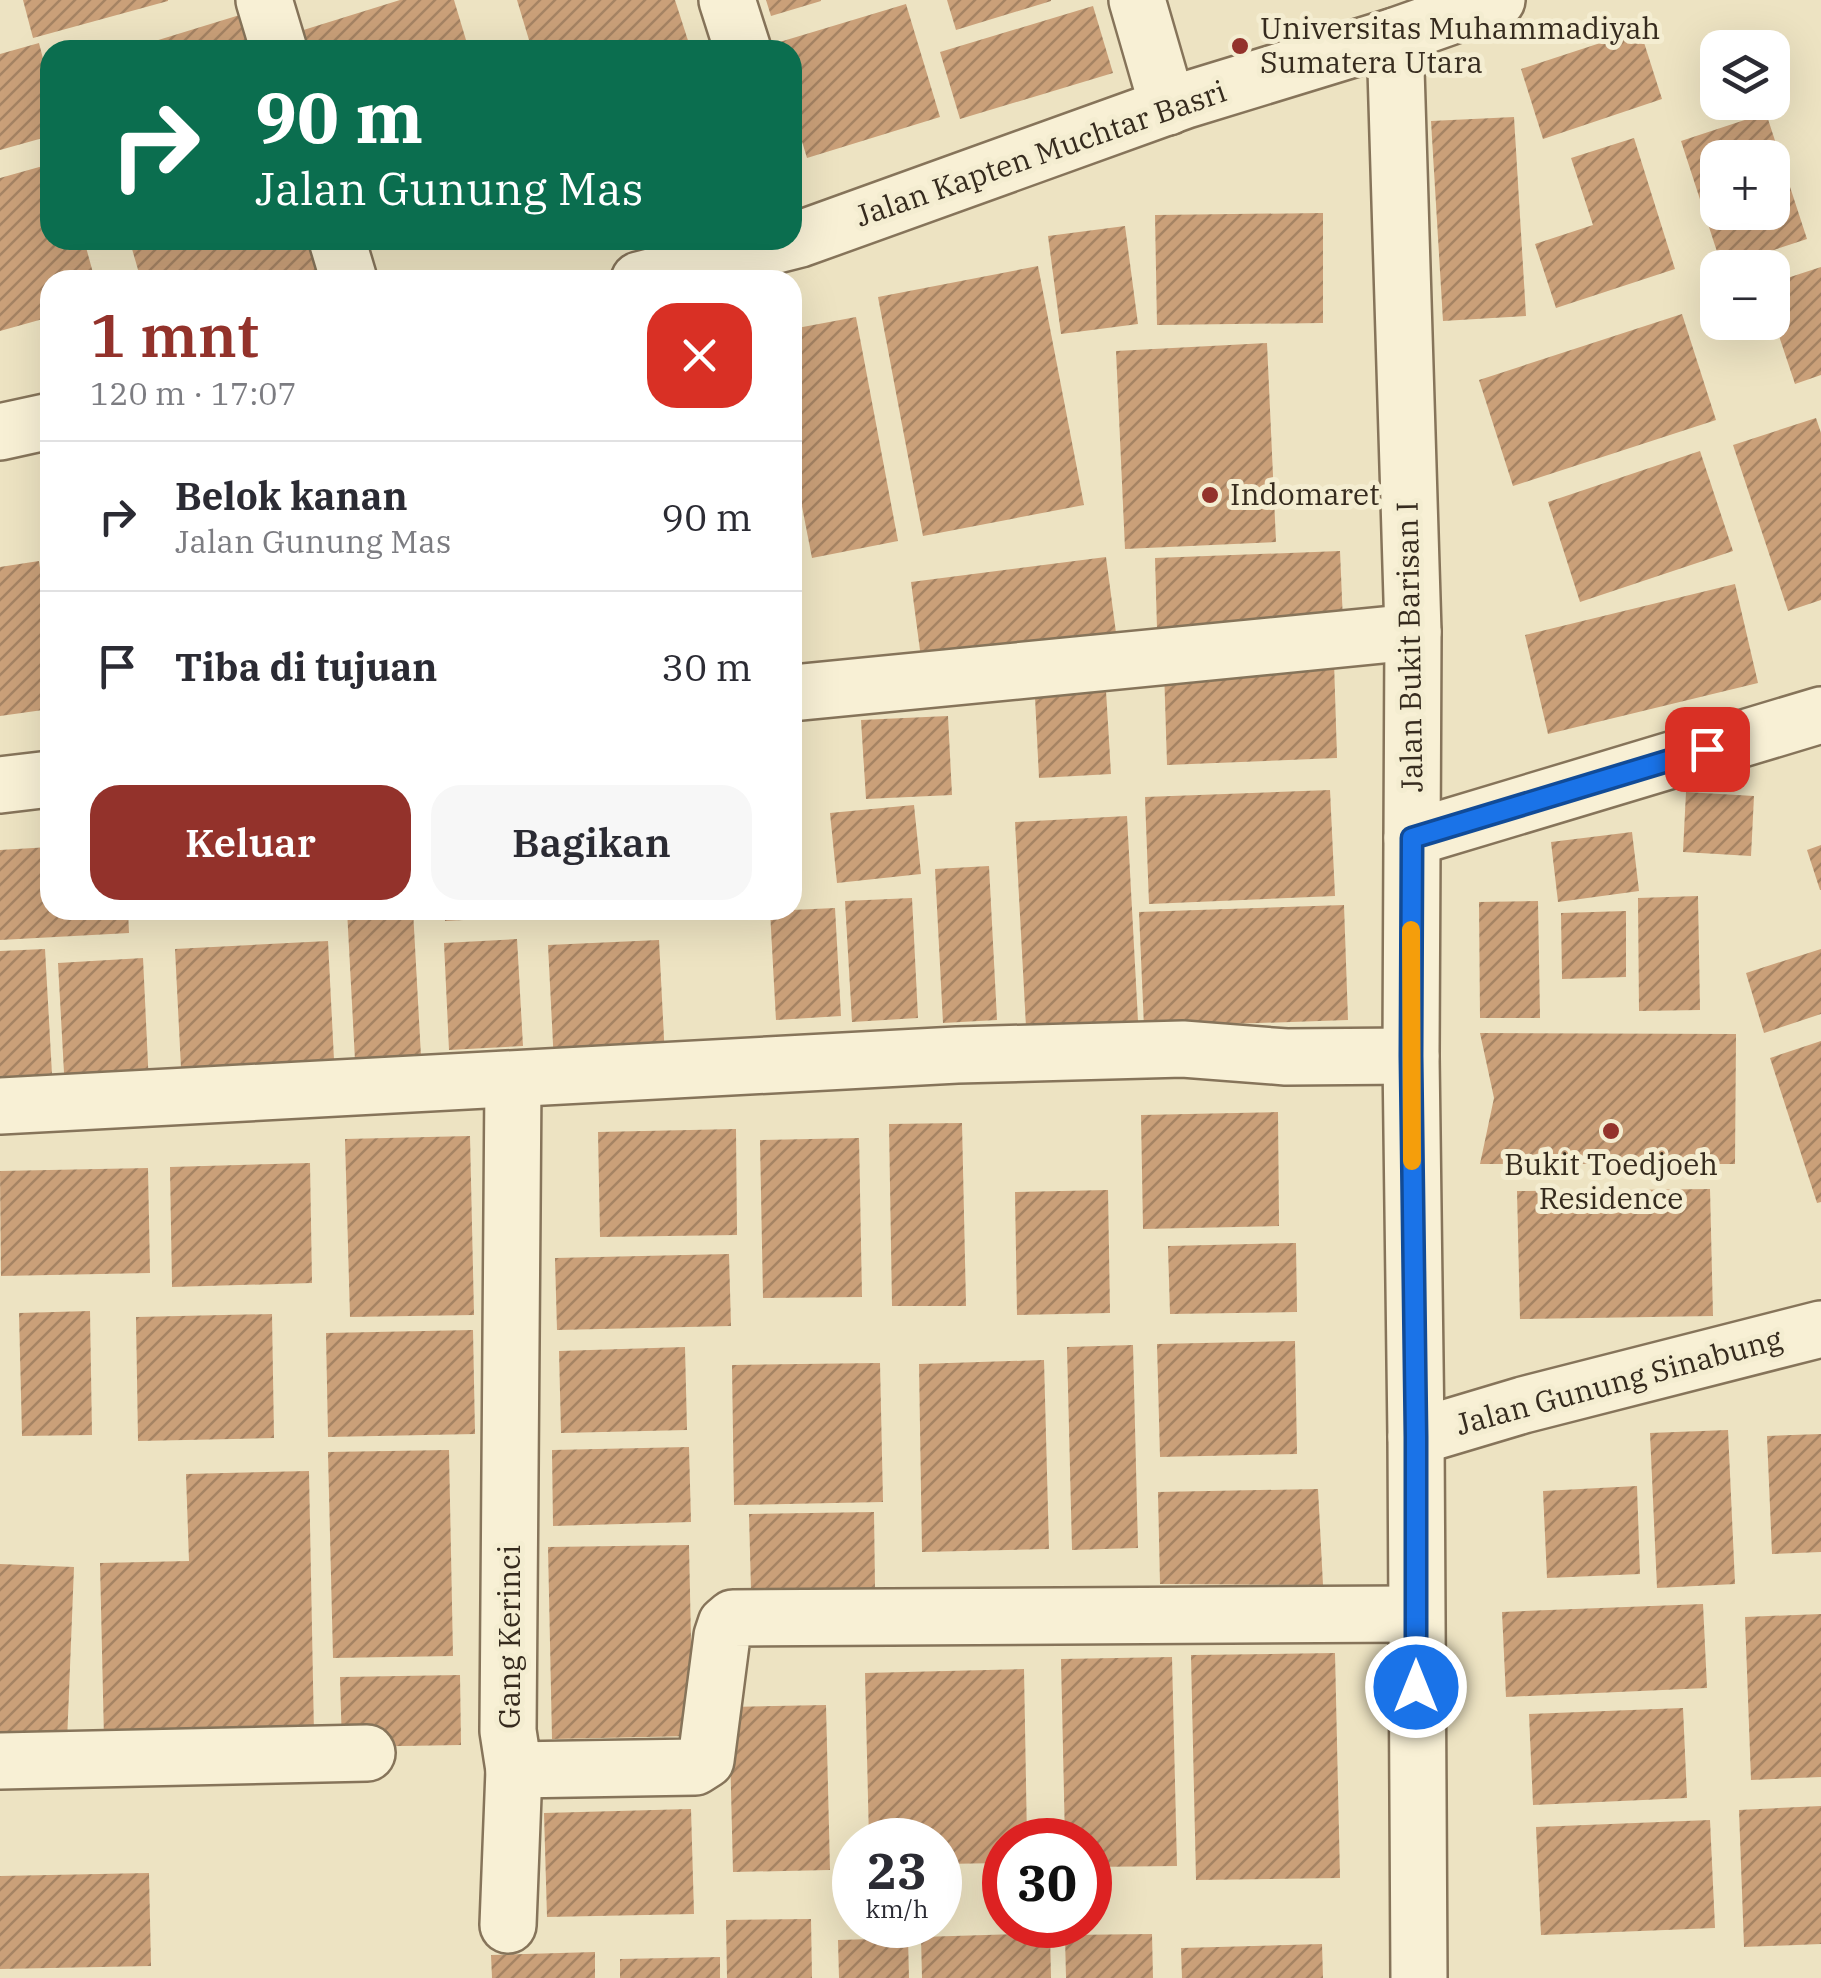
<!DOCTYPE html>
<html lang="id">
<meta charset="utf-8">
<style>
:root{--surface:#fff;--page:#f7f7f7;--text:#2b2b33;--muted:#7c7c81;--line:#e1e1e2;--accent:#93322b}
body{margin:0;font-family:"IBM Plex Serif",serif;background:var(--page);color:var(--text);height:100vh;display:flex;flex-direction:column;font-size:38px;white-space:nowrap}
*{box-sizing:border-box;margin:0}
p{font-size:32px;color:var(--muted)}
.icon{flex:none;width:55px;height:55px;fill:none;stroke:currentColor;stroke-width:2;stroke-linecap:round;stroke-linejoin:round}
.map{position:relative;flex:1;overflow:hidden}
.panel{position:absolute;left:40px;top:270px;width:762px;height:650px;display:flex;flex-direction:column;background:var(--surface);border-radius:30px;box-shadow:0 10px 40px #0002}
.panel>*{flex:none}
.hud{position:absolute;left:40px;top:40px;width:762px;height:210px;border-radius:30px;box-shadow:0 10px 40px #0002;background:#0b6e4f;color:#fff;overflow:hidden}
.buttons{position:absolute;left:1700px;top:30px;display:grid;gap:20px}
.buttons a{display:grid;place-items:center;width:90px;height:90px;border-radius:20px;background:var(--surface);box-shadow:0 10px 40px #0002;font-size:50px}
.speed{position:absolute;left:832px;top:1818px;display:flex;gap:20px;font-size:50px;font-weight:700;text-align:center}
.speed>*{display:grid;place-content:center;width:130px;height:130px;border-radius:50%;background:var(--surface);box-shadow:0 10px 40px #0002;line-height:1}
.speed small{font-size:25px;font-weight:400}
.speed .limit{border:15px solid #d22;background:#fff;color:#111}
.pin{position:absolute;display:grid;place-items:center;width:85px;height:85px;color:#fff;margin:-42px;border-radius:20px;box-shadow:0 5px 15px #0006}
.me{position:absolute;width:110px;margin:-55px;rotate:0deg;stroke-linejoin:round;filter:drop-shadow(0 0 8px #0008)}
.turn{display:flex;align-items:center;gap:35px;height:210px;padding:0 50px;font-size:45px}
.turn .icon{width:130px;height:130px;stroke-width:2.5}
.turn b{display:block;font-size:70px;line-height:85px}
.round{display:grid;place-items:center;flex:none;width:105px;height:105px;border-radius:30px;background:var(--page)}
.summary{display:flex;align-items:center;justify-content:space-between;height:170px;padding:0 50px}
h1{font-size:60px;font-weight:600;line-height:75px;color:var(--accent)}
.button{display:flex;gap:20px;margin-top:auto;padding:20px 50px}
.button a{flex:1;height:115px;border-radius:30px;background:var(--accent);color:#fff;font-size:40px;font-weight:600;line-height:115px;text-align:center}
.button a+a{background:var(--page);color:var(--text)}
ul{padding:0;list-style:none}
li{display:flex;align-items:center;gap:30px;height:150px;padding:0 50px;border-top:2px solid var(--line)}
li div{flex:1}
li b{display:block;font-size:38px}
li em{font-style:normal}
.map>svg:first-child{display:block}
</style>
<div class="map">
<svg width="1821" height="1978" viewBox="0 0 1821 1978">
<defs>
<pattern id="building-hatch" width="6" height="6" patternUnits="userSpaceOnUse" patternTransform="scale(2.5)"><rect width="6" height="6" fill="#caa079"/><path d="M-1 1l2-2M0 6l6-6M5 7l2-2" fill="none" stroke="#a58363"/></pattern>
</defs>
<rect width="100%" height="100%" fill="#ede3c2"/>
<g fill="url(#building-hatch)" fill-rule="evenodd">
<polygon points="23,0 168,0 168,1 33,38"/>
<polygon points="400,0 454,0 469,50 302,50 297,32"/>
<polygon points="517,0 675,0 691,50 532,50"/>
<polygon points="766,0 821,0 821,1 771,16"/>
<polygon points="947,0 1051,0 1051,1 956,30"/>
<polygon points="906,4 940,117 807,158 792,109 792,50 775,50 773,44"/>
<polygon points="1093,6 1113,73 960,119 940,52"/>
<polygon points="259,9 271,50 129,50 129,49"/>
<polygon points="1640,30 1662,99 1543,139 1521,69"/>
<polygon points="39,43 50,86 50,136 0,150 0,54"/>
<path d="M1766,113L1807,239L1722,267L1681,141ZM1718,158H1772V212H1718Z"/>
<polygon points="1514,117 1526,316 1443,321 1431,121"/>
<polygon points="1634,138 1675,269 1556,308 1535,244 1593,225 1571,158"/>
<polygon points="50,164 50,240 84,240 95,280 50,280 50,317 0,331 0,178"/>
<polygon points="1323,213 1323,323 1157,325 1155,215"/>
<polygon points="1125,226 1138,324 1061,334 1048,236"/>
<polygon points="137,240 318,240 330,280 141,280 130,242"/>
<polygon points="1038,266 1084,505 923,536 878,297"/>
<polygon points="1821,267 1821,375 1795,384 1772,315 1772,283"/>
<polygon points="1682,314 1716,420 1513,486 1479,380"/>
<polygon points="856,317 898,541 812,558 792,455 792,329"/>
<polygon points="1267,343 1276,542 1125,549 1116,351"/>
<polygon points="1816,418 1821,433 1821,600 1788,611 1733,445"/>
<polygon points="1700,451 1733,551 1580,602 1548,502"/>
<polygon points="1340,551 1343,622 1157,629 1155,558"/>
<polygon points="1106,557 1118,648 923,673 911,582"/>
<polygon points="39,561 50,638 50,709 0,716 0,567"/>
<polygon points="1735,584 1758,683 1548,734 1525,635"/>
<polygon points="1334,662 1337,758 1167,765 1164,669"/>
<polygon points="1105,674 1111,774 1039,778 1034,677"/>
<polygon points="948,716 952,795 866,799 861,720"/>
<polygon points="1330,790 1335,896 1149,904 1145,797"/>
<polygon points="1686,792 1754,796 1751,856 1683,852"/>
<polygon points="914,805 921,874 837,883 830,813"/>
<polygon points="1127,816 1138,1021 1026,1027 1015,822"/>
<polygon points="1632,832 1639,891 1558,902 1551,842"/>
<polygon points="1821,845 1821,890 1820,890 1807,850"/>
<polygon points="50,847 50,910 128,910 129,933 0,940 0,850"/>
<polygon points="989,866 997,1020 943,1023 935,869"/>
<polygon points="1698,896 1700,1010 1639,1011 1638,898"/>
<polygon points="912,898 918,1018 852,1022 845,901"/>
<polygon points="1538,901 1540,1018 1480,1018 1479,902"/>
<polygon points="1344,905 1348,1020 1144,1027 1139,912"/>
<polygon points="835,908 841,1016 776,1020 770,911"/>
<polygon points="347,910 413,910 422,1075 356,1079"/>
<polygon points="445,910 521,910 521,917 445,921"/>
<polygon points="1626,911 1626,977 1562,979 1561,913"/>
<polygon points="517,939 523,1046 449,1050 444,943"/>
<polygon points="659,940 665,1058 554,1064 548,945"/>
<polygon points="328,941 334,1060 181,1068 175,949"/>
<polygon points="45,949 53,1092 0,1094 0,951"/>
<polygon points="1821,949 1821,1014 1764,1033 1746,973"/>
<polygon points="143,958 149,1086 65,1091 58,963"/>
<polygon points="1480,1033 1736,1034 1735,1164 1480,1164 1494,1098"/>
<polygon points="1821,1041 1821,1202 1817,1203 1770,1058"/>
<polygon points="1278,1112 1279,1226 1143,1229 1141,1115"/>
<polygon points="962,1123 966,1306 892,1306 889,1124"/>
<polygon points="736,1129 737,1235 600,1237 598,1132"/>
<polygon points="470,1136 474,1315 350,1317 345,1139"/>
<polygon points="859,1138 862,1297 763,1298 760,1140"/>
<polygon points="310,1163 312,1283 172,1287 170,1167"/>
<polygon points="148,1168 150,1273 1,1276 0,1171"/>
<polygon points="1710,1189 1713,1316 1520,1319 1517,1191"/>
<polygon points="1108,1190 1110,1313 1017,1315 1015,1192"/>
<polygon points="1296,1243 1297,1312 1170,1314 1168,1246"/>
<polygon points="729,1254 731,1326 557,1330 555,1258"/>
<polygon points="90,1311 92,1435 22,1436 19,1313"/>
<polygon points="272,1314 274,1438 138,1441 136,1317"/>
<polygon points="473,1330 475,1434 328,1437 326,1333"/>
<polygon points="1295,1341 1297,1454 1160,1457 1157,1344"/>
<polygon points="1133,1345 1138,1548 1072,1550 1067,1347"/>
<polygon points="685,1347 687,1430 561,1433 559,1351"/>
<polygon points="1044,1360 1049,1549 922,1552 919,1364"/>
<polygon points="880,1363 883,1502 734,1505 732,1365"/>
<polygon points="1728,1430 1735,1584 1657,1588 1650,1433"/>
<polygon points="1821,1434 1821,1552 1772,1554 1767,1436"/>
<polygon points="689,1447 691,1522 553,1526 552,1450"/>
<polygon points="449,1450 453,1656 333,1658 328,1452"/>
<polygon points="309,1471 314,1734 104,1739 100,1563 189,1561 186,1474"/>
<polygon points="1637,1486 1640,1574 1547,1578 1543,1491"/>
<polygon points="1318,1489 1323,1585 1160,1584 1158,1492"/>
<polygon points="874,1512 875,1588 751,1590 749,1514"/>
<polygon points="689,1545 693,1736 552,1739 548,1547"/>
<polygon points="0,1564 74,1567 67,1742 0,1739"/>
<polygon points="1703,1604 1707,1688 1506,1697 1502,1612"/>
<polygon points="1821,1614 1821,1777 1751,1780 1745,1617"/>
<polygon points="1335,1653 1340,1878 1196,1880 1191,1655"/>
<polygon points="1172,1657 1177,1866 1090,1867 1090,1840 1065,1840 1061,1659"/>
<polygon points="1024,1669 1027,1840 1005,1840 1005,1863 940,1864 940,1840 869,1840 865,1673"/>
<polygon points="460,1675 461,1745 342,1747 340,1677"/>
<polygon points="826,1705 830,1870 733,1872 729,1707"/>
<polygon points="1683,1708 1687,1798 1533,1805 1529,1714"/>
<polygon points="1821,1806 1821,1944 1744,1947 1739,1810"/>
<polygon points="691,1809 694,1914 547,1917 544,1813"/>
<polygon points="1710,1820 1715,1928 1541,1935 1536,1827"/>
<polygon points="149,1873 151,1966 0,1969 0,1876"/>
<polygon points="811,1919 812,1978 727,1978 726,1920"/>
<polygon points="1050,1933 1051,1978 922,1978 921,1937"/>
<polygon points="1152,1934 1153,1978 1066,1978 1065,1935"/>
<polygon points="908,1938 909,1978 839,1978 838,1940"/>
<polygon points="1322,1944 1323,1978 1182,1978 1181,1948"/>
<polygon points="595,1952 595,1978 492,1978 491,1955"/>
<polygon points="720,1957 720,1978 620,1978 620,1959"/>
</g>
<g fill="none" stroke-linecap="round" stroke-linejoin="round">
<g stroke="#86745a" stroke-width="60">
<g id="minor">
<polyline points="264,0 279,50"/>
<polyline points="727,0 743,50"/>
<polyline points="1137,0 1168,107"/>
<polyline points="1395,36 1413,632 1411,1056 1416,1437 1419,1978"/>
<polyline points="337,240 349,280"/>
<polyline points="639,280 800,239 1186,100 1395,36 1497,0"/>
<polyline points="0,432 50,421"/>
<polyline points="792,693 1413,632"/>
<polyline points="0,785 50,779"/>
<polyline points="1412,838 1821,715"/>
<polyline points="513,1080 508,1731 514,1770 695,1767 706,1760 722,1636 726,1624 733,1618 1415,1614"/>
<polyline points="0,1106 957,1055 1183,1049 1286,1057 1411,1056"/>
<polyline points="1416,1437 1523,1405 1821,1329"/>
<polyline points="0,1761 367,1753"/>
<polyline points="508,1925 514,1770"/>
</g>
</g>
<use href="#minor" stroke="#f8f0d5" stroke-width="55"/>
</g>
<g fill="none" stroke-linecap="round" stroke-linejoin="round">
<g stroke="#114b97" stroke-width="25">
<polyline id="route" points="1416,1687 1416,1437 1411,1056 1412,838 1707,749"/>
</g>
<use href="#route" stroke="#1a73e8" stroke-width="18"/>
<polyline stroke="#f59e0b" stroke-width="18" points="1411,930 1412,1161"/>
</g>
<g fill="#93322b" stroke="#f4edd1" stroke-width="4">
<circle cx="1240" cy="46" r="10"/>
<circle cx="1210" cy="495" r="10"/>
<circle cx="1611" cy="1131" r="10"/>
</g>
<g text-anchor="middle" stroke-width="10" stroke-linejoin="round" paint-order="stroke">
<g font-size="30" fill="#362b1e" stroke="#f4edd1" text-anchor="start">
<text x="1260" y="39">Universitas Muhammadiyah<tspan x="1260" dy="34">Sumatera Utara</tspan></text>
<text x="1230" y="505">Indomaret</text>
<text x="1611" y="1175" text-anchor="middle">Bukit Toedjoeh<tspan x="1611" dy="34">Residence</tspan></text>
</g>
<g font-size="30" fill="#362b1e" stroke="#f4edd1">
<text transform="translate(1041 154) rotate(-19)" y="10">Jalan Kapten Muchtar Basri</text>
<text transform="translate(1410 647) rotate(-91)" y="10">Jalan Bukit Barisan I</text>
<text transform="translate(1619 1382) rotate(-15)" y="10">Jalan Gunung Sinabung</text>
<text transform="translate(510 1637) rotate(-90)" y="10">Gang Kerinci</text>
</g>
</g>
</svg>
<div class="buttons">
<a><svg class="icon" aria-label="layers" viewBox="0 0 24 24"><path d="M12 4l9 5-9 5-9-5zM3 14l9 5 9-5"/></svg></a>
<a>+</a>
<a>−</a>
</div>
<div class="speed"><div>23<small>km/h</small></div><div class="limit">30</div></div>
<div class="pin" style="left:1707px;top:749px;background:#d93025"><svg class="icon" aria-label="arrive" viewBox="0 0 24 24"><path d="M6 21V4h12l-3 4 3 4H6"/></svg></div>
<svg class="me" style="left:1416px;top:1687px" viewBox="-20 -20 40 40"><circle r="17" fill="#1a73e8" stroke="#fff" stroke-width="3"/><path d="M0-11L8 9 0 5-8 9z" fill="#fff"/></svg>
<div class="hud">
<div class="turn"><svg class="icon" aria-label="right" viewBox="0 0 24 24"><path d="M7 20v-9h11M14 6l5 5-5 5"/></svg><div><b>90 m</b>Jalan Gunung Mas</div></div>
</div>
<section class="panel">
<div class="summary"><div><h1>1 mnt</h1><p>120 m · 17:07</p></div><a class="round" style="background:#d93025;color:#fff"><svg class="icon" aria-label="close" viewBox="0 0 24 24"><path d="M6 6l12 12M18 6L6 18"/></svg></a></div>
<ul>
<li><svg class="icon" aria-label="right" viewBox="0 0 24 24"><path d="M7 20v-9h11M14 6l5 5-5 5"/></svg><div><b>Belok kanan</b><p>Jalan Gunung Mas</p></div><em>90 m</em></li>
<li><svg class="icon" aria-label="arrive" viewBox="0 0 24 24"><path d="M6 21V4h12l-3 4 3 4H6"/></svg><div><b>Tiba di tujuan</b></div><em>30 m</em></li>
</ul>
<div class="button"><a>Keluar</a><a>Bagikan</a></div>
</section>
</div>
